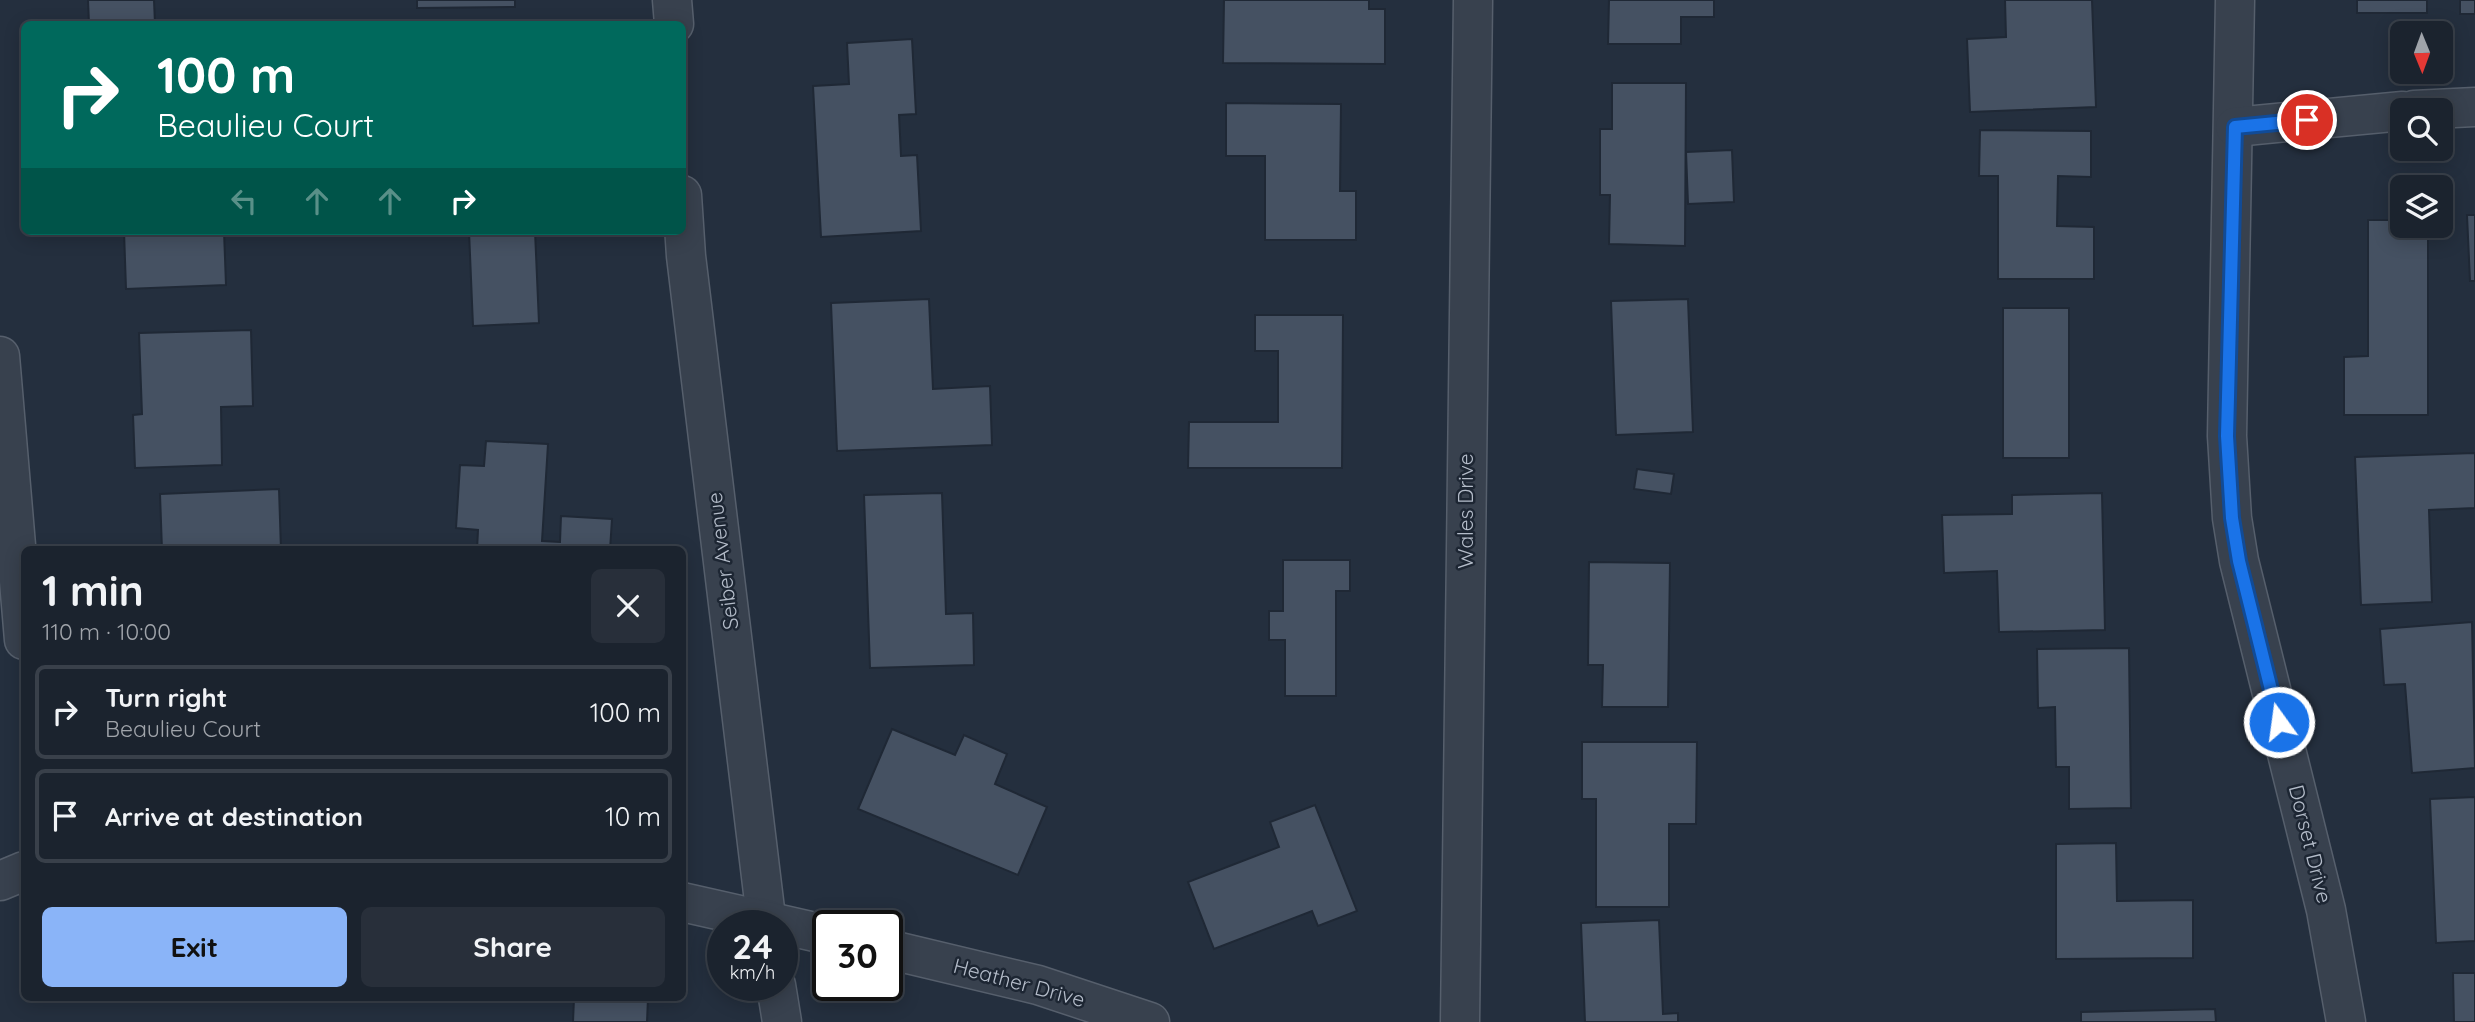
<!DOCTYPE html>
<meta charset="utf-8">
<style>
:root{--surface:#1b232e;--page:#282f3a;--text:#f1f3f6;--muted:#a0a4aa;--line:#39404a;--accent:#8ab4f8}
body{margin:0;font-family:Quicksand,sans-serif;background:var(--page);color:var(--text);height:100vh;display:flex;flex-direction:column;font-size:26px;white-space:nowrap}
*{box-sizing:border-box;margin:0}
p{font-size:23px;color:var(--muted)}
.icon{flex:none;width:38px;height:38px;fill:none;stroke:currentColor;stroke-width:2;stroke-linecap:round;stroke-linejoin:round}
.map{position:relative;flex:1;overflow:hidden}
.drawer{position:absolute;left:21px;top:546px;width:665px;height:455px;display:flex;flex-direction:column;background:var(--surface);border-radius:10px;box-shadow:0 4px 18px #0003,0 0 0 2px var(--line)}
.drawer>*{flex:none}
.guide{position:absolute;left:21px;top:21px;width:665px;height:214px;border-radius:10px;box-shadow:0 4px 18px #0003,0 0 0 2px var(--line);background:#00695c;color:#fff;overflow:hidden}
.needle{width:46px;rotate:179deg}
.fabs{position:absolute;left:2390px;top:21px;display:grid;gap:14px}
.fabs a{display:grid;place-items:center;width:63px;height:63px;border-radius:10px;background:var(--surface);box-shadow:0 4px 18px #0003,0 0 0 2px var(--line);font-size:35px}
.speed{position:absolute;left:707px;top:910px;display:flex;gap:14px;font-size:35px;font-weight:700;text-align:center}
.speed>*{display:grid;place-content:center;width:91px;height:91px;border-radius:50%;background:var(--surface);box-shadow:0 4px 18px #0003,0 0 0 2px var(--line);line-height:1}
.speed small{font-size:18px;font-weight:400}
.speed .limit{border:4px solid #111;border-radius:10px;background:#fff;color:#111}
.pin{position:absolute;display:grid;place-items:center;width:60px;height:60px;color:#fff;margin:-30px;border:4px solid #fff;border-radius:50%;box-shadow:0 2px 7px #0007}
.me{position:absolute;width:77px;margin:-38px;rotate:346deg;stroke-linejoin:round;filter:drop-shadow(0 0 5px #0008)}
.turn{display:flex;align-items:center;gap:24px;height:147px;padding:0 21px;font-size:32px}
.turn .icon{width:91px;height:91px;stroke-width:2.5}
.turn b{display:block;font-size:49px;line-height:60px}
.lanes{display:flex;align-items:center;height:66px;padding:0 21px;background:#0003;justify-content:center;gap:35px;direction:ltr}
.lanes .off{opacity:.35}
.round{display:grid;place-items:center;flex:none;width:74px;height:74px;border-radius:10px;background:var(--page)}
.head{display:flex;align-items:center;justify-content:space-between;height:119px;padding:0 21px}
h1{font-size:42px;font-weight:700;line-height:52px}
.cta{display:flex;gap:14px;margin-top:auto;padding:14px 21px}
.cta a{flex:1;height:80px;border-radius:10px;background:var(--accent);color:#111;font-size:28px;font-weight:700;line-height:80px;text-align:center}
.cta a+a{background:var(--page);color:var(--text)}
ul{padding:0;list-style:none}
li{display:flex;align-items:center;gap:21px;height:94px;margin:0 14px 10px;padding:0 7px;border:4px solid var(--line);border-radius:10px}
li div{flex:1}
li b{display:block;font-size:26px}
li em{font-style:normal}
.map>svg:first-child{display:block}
</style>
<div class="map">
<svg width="2475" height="1022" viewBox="0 0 2475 1022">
<rect width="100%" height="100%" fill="#242f3e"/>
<g fill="#455162" stroke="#1f2835" stroke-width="2">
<polygon points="88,0 154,0 155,24 89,24"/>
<polygon points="417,0 515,0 515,7 417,8"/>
<polygon points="1224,0 1369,0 1369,9 1385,9 1385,64 1223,63"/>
<polygon points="1609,0 1714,0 1714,17 1681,17 1681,44 1608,44"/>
<polygon points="2005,0 2092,0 2096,107 1970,112 1967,39 2006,37"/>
<rect x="2357" y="0" width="70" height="13"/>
<rect x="2460" y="0" width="15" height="14"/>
<polygon points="912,39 916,114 899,115 901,156 917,155 921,231 821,237 813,86 849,84 847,43"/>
<polygon points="1612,83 1686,83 1685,246 1609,244 1610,195 1600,195 1600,129 1612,129"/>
<polygon points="1226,103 1341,104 1340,191 1356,191 1356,240 1265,240 1265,156 1226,156"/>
<polygon points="1980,130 2091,131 2091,177 2058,176 2057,226 2094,227 2094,279 1998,279 1998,176 1979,176"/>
<polygon points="1732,150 1734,202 1688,204 1686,152"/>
<polygon points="2467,215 2475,215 2475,281 2470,281"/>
<polygon points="2368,220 2403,220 2403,226 2428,226 2428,415 2344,415 2344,357 2368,356"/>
<polygon points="124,231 224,231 226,285 126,289"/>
<polygon points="469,231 535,231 539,323 473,326"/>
<polygon points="929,299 933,389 990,386 992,445 837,451 831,303"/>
<polygon points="1688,299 1693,432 1616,435 1611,301"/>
<rect x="2003" y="308" width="66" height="150"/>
<polygon points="1255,315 1343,315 1342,468 1188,468 1189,422 1278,422 1278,351 1255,351"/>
<polygon points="251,330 253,406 221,407 222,465 135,468 133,415 142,414 139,333"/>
<polygon points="486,441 548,444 542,541 560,542 561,516 612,519 610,550 477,550 478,530 456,528 460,465 484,466"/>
<polygon points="2475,453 2475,508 2429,510 2432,602 2361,605 2355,457"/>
<polygon points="1637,469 1674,474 1671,494 1634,489"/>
<polygon points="279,489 281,550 162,550 160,494"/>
<polygon points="942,493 946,614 973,613 974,665 870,668 864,495"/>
<polygon points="2102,493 2105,630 1999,632 1997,571 1944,573 1942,515 2012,514 2012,495"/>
<polygon points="1283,560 1350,560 1350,591 1336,591 1336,696 1285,696 1285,640 1269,640 1269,611 1283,611"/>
<polygon points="1589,562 1670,563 1668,707 1602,707 1603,665 1588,665"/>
<polygon points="2472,622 2475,768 2412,773 2405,684 2384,685 2380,629"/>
<polygon points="2129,648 2131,808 2069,809 2069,767 2056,767 2055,707 2038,708 2037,649"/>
<polygon points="892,729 955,755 964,735 1007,754 995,784 1047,807 1018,875 858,809"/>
<polygon points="1582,742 1697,742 1696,824 1669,824 1669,907 1596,907 1596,799 1582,799"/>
<polygon points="2475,797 2475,941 2436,943 2430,799"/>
<polygon points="1315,805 1357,911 1318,926 1312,911 1214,949 1188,882 1279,847 1270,822"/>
<polygon points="2116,843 2117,901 2193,900 2193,958 2056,959 2056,844"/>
<polygon points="1659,920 1663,1014 1678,1013 1678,1022 1585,1022 1581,923"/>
<polygon points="2453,973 2475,973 2475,1022 2454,1022"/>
<polygon points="574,998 648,998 647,1022 573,1022"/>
<polygon points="2215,1009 2216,1022 2081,1022 2081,1012"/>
</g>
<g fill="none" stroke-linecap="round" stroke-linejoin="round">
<g stroke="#565f6c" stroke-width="41">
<g id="minor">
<polyline points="672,0 674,24"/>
<polyline points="2235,0 2227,436 2232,518 2239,561 2326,910 2346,1022"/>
<polyline points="2414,110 2475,107"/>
<polyline points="2235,127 2403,111"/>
<polyline points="682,195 686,256 767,926"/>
<polyline points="0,356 24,640"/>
<polyline points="0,881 24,871"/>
<polyline points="682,902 828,935"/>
<polyline points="887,949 1038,985 1150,1022"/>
<polyline points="776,985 782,1022"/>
<polyline points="1460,1022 1473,0"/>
</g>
</g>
<use href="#minor" stroke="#38414e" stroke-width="38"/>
</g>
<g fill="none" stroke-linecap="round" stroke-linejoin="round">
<g stroke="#114b97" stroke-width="18">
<polyline id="route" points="2279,722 2239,561 2232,518 2227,436 2235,127 2307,120"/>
</g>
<use href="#route" stroke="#1a73e8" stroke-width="12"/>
</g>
<g text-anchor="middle" stroke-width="5" stroke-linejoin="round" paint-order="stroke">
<g font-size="21" fill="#b4bcc9" stroke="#1d2633">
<text transform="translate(1466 511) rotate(-90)" y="7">Wales Drive</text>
<text transform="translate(723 561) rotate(-97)" y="7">Seiber Avenue</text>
<text transform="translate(2310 844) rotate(76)" y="7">Dorset Drive</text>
<text transform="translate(1019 983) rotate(15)" y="7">Heather Drive</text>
</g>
</g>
</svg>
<div class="fabs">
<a><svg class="needle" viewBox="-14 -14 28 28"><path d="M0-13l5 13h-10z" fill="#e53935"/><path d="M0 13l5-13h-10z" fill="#a0a4aa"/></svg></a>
<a><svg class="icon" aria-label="search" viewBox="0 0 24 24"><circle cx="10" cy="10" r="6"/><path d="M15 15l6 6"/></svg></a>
<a><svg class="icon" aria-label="layers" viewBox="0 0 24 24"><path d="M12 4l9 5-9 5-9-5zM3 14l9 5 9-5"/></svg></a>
</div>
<div class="speed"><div>24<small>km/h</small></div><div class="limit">30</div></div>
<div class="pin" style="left:2307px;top:120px;background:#d93025"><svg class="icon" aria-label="arrive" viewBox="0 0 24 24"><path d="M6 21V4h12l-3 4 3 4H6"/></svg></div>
<svg class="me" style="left:2279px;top:722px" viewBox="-20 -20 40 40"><circle r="17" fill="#1a73e8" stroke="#fff" stroke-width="3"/><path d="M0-11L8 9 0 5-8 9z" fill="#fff"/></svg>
<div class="guide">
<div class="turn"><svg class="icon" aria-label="right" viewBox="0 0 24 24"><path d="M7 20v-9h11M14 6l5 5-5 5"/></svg><div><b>100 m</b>Beaulieu Court</div></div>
<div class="lanes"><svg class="icon off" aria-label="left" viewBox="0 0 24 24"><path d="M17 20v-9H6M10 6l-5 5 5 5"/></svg><svg class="icon off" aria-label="ahead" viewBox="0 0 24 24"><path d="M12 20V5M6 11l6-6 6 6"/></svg><svg class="icon off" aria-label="ahead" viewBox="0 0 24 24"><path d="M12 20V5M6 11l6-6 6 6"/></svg><svg class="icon" aria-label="right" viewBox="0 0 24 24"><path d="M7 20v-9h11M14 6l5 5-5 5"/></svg></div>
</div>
<section class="drawer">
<div class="head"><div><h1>1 min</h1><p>110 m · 10:00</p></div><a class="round"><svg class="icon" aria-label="close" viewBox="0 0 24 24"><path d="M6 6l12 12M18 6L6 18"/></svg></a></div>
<ul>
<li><svg class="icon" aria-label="right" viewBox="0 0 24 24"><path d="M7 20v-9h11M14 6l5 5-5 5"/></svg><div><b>Turn right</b><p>Beaulieu Court</p></div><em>100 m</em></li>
<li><svg class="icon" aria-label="arrive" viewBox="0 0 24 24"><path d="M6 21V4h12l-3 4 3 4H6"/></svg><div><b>Arrive at destination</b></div><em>10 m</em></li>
</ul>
<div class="cta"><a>Exit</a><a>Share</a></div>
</section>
</div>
